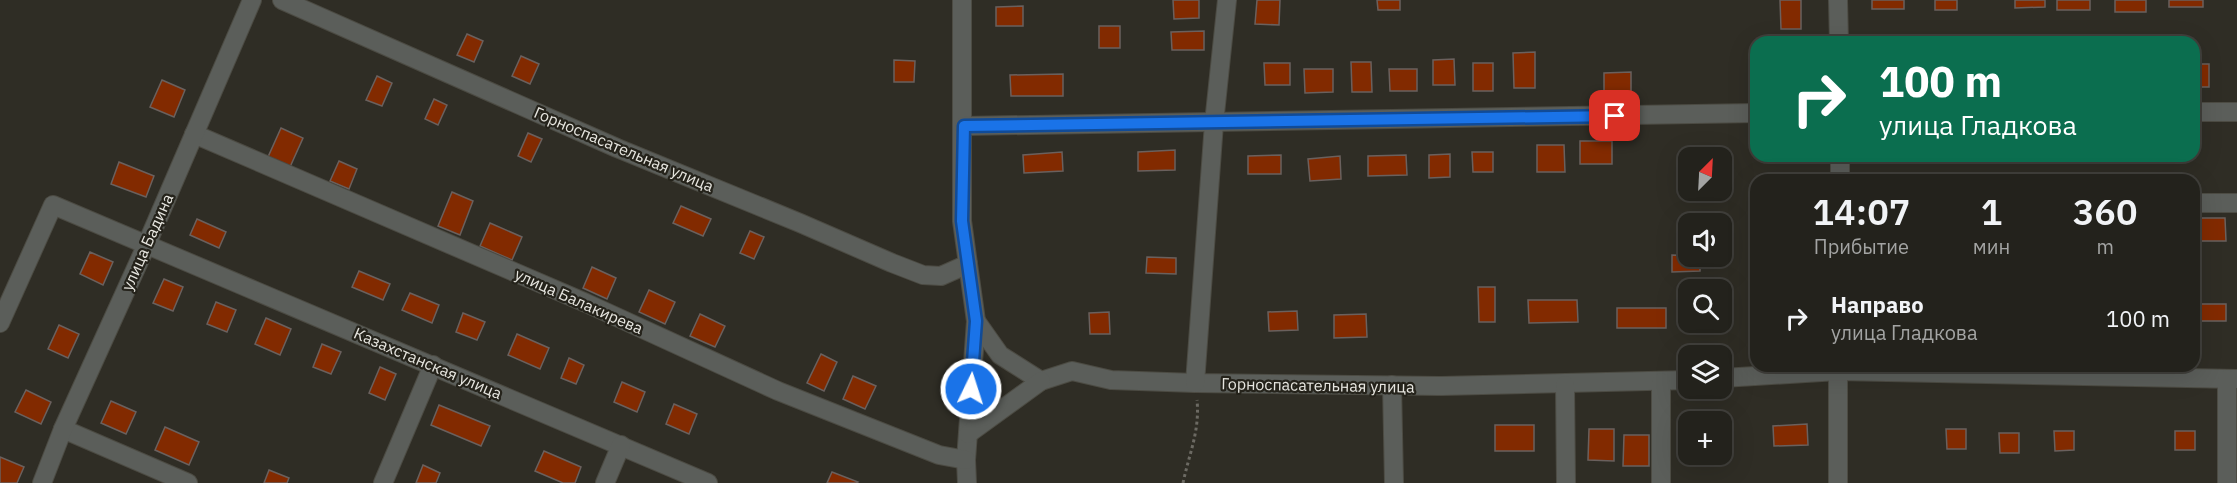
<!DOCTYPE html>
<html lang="ru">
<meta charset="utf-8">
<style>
:root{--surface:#23221c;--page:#2b2a25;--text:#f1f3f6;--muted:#a3a4a3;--line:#403f3b}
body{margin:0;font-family:"IBM Plex Sans",sans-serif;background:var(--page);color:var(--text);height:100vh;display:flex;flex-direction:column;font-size:22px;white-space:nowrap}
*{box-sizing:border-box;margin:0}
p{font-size:20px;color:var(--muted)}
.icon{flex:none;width:33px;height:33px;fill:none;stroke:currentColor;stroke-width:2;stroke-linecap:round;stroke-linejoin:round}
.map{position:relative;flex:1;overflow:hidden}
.side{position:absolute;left:1750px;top:174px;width:450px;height:198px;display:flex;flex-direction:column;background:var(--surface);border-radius:18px;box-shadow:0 6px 24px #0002,0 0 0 2px var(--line)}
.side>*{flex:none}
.hud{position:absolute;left:1750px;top:36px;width:450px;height:126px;border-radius:18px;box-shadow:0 6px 24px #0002,0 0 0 2px var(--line);background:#0b6e4f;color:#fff;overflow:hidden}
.needle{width:39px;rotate:24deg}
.controls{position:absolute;left:1678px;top:147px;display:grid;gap:12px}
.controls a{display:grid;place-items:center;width:54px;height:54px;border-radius:12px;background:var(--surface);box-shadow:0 6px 24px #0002,0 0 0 2px var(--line);font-size:30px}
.pin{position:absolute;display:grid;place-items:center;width:51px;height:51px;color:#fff;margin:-26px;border-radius:12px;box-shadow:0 3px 9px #0006}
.me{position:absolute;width:66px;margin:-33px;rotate:4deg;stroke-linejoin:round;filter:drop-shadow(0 0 4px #0008)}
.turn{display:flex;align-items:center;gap:21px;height:126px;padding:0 30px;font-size:27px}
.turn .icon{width:78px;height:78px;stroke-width:2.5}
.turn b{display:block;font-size:42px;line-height:51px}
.eta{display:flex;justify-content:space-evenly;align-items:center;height:102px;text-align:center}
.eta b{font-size:36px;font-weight:600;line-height:42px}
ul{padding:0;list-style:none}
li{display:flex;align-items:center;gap:18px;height:84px;padding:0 30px}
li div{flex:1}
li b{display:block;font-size:22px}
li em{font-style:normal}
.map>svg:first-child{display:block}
</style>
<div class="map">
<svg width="2237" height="483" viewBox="0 0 2237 483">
<rect width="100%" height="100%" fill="#2f2d25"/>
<g fill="#822a00" stroke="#6a605d" stroke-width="1.5">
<polygon points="1173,0 1199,0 1199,18 1174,19"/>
<polygon points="1257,0 1280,0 1279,25 1255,24"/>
<polygon points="1377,0 1400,0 1400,10 1378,10"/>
<polygon points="1780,0 1801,0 1801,29 1781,29"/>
<rect x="1872" y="0" width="32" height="9"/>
<rect x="1935" y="0" width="22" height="10"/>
<polygon points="2015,0 2045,0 2045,7 2015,8"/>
<rect x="2057" y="0" width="33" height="10"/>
<rect x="2115" y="0" width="31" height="12"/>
<rect x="2169" y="0" width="34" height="7"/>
<polygon points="1023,6 1023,26 996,26 996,7"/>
<rect x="1099" y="26" width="21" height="22"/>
<polygon points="1204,31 1204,50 1172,50 1171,32"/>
<polygon points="467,34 483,41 474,62 457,55"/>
<polygon points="1535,52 1535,88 1514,88 1513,53"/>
<polygon points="521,56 539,64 530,84 512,76"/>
<polygon points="1454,59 1455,85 1433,85 1433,60"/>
<polygon points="894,60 915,61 914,82 894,82"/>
<polygon points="1351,62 1371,62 1372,92 1352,92"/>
<polygon points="1264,63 1290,63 1290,85 1265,85"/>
<rect x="1473" y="63" width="20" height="28"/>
<rect x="2194" y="64" width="15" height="23"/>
<polygon points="1304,69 1333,69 1333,92 1305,93"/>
<polygon points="1389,69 1417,69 1417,91 1390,91"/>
<polygon points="1631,72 1631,98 1604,99 1604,73"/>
<polygon points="1063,74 1063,96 1011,96 1010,75"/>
<polygon points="377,76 392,83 382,106 366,100"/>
<polygon points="162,80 185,90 174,117 150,107"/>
<polygon points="434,99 447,105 438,125 425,119"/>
<polygon points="281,128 303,138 290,167 268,157"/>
<polygon points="528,133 542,139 531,162 518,156"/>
<rect x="1580" y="141" width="32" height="23"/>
<polygon points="1537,145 1564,145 1565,172 1537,172"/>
<polygon points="1175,150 1175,170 1138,171 1138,152"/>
<polygon points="1062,152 1063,171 1024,173 1023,155"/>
<polygon points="1472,152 1493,152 1493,172 1473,172"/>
<polygon points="1450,154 1450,177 1429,178 1429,155"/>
<polygon points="1281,155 1281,174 1248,174 1248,156"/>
<polygon points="1406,155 1407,175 1368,176 1368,156"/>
<polygon points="1340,156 1341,179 1310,181 1308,159"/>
<rect x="1888" y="156" width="43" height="3"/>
<polygon points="339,161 357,169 349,189 330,181"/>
<polygon points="119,162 154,176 146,197 111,184"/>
<polygon points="452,192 473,201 460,235 438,226"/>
<polygon points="681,206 711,219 703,236 673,223"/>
<polygon points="2200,218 2225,218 2226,241 2200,241"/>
<polygon points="197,219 226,232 219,248 190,235"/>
<polygon points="490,223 522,237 512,260 480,246"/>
<polygon points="750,231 764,237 754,259 740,253"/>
<polygon points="90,252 113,262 103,285 80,274"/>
<polygon points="1672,255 1700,256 1700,271 1672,272"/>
<polygon points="1147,257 1176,258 1176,274 1146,273"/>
<polygon points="592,267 616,278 607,299 583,288"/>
<polygon points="359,271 390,284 383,300 352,287"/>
<polygon points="164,279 183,287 173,311 153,303"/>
<polygon points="1478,287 1495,287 1495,322 1479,322"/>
<polygon points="649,290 675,302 665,324 639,312"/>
<polygon points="410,293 439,305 432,323 402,310"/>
<polygon points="1528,300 1577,300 1578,322 1529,323"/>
<polygon points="216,302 236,310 227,332 207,324"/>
<rect x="2194" y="304" width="32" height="17"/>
<rect x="1617" y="308" width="49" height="20"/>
<polygon points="1297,311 1298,330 1269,331 1268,312"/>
<polygon points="1109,312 1110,334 1090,334 1089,313"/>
<polygon points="463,313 485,322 477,340 456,332"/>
<polygon points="700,314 725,326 715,347 690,336"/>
<polygon points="1366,314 1367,337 1334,338 1334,315"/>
<polygon points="266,318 291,329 280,355 255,344"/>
<polygon points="59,325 79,334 68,358 48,349"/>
<polygon points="517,334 549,348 540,369 508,355"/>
<polygon points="322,344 341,352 331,374 313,367"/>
<polygon points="821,354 837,362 824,391 807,383"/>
<polygon points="569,358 584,365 576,384 561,378"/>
<polygon points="380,367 396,374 385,400 369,393"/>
<polygon points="853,376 876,386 865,409 843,399"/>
<polygon points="622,382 645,392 637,412 614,402"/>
<polygon points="26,390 51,402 41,424 15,412"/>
<polygon points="111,401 136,412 126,434 101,423"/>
<polygon points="674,404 697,414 689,434 666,424"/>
<polygon points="439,405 490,426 481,446 431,425"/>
<polygon points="1807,424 1808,445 1774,446 1773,426"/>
<rect x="1495" y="425" width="39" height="26"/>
<polygon points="165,427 199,442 189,465 155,450"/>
<polygon points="1589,429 1614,429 1614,461 1588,460"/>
<polygon points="1946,429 1966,429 1966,449 1947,449"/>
<polygon points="1689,431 1689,447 1678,447 1678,432"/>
<polygon points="2054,431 2074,431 2074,450 2055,451"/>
<rect x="2175" y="431" width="20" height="19"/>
<polygon points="1999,433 2019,433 2019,453 2000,453"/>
<polygon points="1624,435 1649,435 1649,466 1623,466"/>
<polygon points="544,451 581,467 575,483 563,483 535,471"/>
<polygon points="0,457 24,467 17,483 0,483"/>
<polygon points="423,465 440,473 436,483 416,483"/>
<polygon points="269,470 289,478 287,483 264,483"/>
<polygon points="832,472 858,482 857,483 827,483"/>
</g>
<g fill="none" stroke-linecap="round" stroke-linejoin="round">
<g stroke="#4c4b43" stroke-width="20">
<g id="minor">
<polyline points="282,0 617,148 800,223 892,263 923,275 941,276 968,264"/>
<polyline points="962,0 962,221 976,321 966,460 967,483"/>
<polyline points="1838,0 1839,42"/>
<polyline points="2194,112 2237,112"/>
<polyline points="964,126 1756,113"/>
<polyline points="194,134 586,303 778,391 939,455 966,460"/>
<polyline points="1840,156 1840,180"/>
<polyline points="2194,203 2237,203"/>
<polyline points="976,321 1000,355 1041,381 1072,371 1111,380 1195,383 1441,386 1689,380"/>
<polyline points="0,323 53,205 708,483"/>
<polyline points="1838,366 1838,483"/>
<polyline points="1722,378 1838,371 2237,379"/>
<polyline points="2227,379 2227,483"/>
<polyline points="1661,382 1661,483"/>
<polyline points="1195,383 1214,123 1227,0"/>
<polyline points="1392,385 1394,483"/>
<polyline points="1565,385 1566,483"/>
<polyline points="63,429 188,483"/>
<polyline points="968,434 1041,381"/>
<polyline points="42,483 63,429 146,246 252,0"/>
<polyline points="383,483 433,365"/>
<polyline points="605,483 621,445"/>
</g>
</g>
<path stroke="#6c6a63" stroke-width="3" stroke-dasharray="3 3" stroke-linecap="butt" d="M1183,483C1189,454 1200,431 1197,400"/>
<use href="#minor" stroke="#5b5e5a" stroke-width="18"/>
</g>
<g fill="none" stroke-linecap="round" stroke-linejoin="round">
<g stroke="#114b97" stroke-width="15">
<polyline id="route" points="971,389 976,321 962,221 964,126 1615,116"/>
</g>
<use href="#route" stroke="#1a73e8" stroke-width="10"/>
</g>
<g text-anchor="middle" stroke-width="4.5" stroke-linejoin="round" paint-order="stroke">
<g font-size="16" fill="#e7e6e0" stroke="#25231b">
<text transform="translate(624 149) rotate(23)" y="6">Горноспасательная улица</text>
<text transform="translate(147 242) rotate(-66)" y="6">улица Бадина</text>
<text transform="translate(579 301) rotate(24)" y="6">улица Балакирева</text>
<text transform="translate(428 363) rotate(23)" y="6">Казахстанская улица</text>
<text transform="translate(1318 385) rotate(1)" y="6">Горноспасательная улица</text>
</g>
</g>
</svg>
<div class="controls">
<a><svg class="needle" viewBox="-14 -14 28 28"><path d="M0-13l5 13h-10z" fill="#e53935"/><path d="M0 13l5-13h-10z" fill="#a3a4a3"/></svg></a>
<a><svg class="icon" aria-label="sound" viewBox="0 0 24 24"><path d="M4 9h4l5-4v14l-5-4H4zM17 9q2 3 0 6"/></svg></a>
<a><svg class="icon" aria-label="search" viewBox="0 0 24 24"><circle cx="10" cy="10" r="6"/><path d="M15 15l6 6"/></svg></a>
<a><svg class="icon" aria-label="layers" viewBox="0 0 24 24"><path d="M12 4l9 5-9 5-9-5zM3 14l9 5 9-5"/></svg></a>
<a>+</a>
</div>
<div class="pin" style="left:1615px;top:116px;background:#d93025"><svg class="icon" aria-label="arrive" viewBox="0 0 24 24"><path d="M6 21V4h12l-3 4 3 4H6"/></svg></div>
<svg class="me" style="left:971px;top:389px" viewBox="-20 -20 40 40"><circle r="17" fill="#1a73e8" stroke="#fff" stroke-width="3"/><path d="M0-11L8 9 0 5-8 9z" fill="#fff"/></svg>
<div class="hud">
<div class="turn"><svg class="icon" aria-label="right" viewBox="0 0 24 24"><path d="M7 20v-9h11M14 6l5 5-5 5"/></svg><div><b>100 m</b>улица Гладкова</div></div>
</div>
<section class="side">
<div class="eta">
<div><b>14:07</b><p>Прибытие</p></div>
<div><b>1</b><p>мин</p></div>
<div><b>360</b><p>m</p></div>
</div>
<ul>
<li><svg class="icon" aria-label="right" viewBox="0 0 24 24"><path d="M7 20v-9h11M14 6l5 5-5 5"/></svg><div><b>Направо</b><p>улица Гладкова</p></div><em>100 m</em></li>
</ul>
</section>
</div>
